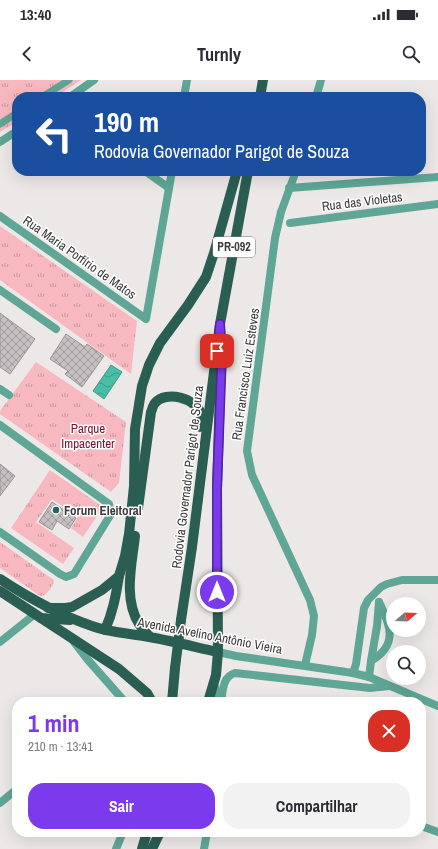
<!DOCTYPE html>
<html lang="pt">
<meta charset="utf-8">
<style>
:root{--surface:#fff;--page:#f2f2f3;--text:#2b2b33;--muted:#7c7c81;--accent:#7c3aed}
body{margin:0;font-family:"Archivo Narrow",sans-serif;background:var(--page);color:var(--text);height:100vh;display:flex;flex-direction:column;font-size:15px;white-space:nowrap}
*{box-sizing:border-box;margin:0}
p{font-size:13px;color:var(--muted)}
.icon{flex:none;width:22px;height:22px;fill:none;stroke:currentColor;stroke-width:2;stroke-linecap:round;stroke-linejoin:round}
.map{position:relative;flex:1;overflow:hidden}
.drawer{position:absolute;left:12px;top:617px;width:414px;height:140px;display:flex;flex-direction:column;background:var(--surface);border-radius:16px;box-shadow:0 4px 16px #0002}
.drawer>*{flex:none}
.hud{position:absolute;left:12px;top:12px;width:414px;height:84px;border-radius:16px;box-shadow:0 4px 16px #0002;background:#1a4fa0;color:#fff;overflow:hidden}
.needle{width:26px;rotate:71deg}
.buttons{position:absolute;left:386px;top:517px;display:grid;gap:8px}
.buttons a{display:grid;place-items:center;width:40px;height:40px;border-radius:50%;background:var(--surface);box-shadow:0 4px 16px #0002;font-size:20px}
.pin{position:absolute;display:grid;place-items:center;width:34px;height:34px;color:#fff;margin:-17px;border-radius:8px;box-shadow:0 2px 6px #0006}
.me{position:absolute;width:44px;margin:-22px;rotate:0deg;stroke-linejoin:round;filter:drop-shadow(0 0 3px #0008)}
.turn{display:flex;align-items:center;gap:14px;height:84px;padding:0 16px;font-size:18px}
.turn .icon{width:52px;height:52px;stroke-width:2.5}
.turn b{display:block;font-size:28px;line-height:34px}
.round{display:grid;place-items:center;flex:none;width:42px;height:42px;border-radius:16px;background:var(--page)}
.summary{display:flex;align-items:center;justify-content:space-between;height:68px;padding:0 16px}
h1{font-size:24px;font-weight:700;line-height:30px;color:var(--accent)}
.cta{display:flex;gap:8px;margin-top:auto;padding:8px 16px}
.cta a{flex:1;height:46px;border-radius:16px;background:var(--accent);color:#fff;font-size:16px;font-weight:700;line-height:46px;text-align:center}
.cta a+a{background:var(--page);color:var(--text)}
.status{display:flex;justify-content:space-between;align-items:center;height:28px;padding:0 20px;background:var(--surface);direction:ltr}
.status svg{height:11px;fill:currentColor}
header{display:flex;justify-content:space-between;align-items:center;height:52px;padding:0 16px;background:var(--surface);font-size:18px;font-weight:700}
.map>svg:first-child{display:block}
</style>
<div class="status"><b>13:40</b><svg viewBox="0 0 49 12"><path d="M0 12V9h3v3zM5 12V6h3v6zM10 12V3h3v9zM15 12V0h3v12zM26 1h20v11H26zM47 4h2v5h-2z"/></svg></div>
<header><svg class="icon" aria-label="back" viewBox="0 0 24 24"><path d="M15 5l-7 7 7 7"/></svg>Turnly<svg class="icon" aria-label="search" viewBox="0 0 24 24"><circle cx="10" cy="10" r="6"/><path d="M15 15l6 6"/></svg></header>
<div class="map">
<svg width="438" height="769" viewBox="0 0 438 769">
<defs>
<pattern id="park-tufts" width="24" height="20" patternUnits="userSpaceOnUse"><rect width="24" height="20" fill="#f7b9bf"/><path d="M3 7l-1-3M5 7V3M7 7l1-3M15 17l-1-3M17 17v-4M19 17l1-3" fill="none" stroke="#c9979c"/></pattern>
<pattern id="water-waves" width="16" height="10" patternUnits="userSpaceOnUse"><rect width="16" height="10" fill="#49bea7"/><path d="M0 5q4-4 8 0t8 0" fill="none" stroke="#3e9b89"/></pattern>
<pattern id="building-cross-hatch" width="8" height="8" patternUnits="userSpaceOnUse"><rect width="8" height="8" fill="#c4bfc0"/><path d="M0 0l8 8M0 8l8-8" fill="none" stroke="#a09c9d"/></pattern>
</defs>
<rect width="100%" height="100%" fill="#ede8e8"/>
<g fill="url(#park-tufts)">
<polygon points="0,0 81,0 55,17 17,17 17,42 0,52"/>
<polygon points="0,146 137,241 131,294 0,200"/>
<polygon points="36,282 126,342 119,403 111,412 0,334 0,331"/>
<polygon points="50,390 103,427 83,457 71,448 78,437 52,419 36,442 74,468 63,484 11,448"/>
<path d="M0,462L54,500V502C51,508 47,516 40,516L0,488Z"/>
</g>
<polygon fill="#f7b9bf" points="88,336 104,348 86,373 70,362"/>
<polygon fill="url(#water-waves)" stroke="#459686" points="111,285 122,292 104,319 93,311"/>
<g fill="url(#building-cross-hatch)" stroke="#999595">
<polygon points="0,233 35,259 10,294 0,287"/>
<polygon points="66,254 85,267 87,264 104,276 82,307 65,294 68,291 50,279"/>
<polygon points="0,384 15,396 0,416"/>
<polygon points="52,422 76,438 69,449 57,441 52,450 39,442"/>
</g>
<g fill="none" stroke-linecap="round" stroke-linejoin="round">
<g stroke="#5fa696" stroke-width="7">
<polyline points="42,17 69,0"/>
<polyline points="0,44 17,33"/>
</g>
<g stroke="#5fa696" stroke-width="8">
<polyline points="70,17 94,0"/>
<polyline points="184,17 187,0"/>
<polyline points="316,17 321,0"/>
<polyline points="0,62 17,51"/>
<polyline points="145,91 169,108"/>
<polyline points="296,91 281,132 275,158 247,371 252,395 310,520 314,536 312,555 305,585"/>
<polyline points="289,108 438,97"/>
<polyline points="0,136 146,239 172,91"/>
<polyline points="290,143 438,124"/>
<polyline points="0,210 56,249"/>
<polyline points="0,309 9,315"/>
<polyline points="0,345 109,424 111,434 74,494 66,497 60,494 0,452"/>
<polyline points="0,562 35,534"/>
<polyline points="74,562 88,580 125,622"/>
<polyline points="371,581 377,546 379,522"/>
<polyline points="353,593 356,584 364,528 368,520 381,507 387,504 402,500 438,500"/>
<path d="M369,597L371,581C398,565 391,546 379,522"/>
<polyline points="215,622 215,607"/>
<path d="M221,622C223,611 222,597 235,593L370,608L389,606"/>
<polyline points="0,723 17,709"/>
<polyline points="421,746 438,752"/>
<polyline points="116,769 123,752"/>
<polyline points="204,769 207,752"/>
</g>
<polyline stroke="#5fa696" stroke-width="8" points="218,572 236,576 353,593 369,597 438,626"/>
<g stroke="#2b5e53" stroke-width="10">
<polyline points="260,17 263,0"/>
<path d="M138,428L151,332C152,330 153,325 155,323C166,310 196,318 201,334C202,338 200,343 200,347"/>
<path d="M135,456C132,484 123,518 139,544C142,549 146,552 149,556"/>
<path d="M0,499C29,518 59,535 92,546C110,553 130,553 149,557C172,561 195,567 218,572"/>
<polyline points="0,511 41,538 70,540"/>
<polyline points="48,528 65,528 72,527 102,510 119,496 125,476 129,454 134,406 135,349 142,306 149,285 160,263 188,225 206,197 214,173 237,91"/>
<polyline points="41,538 119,589 147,613 152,622"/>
<polyline points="181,540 192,467 220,244 248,91"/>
<path d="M105,550C113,532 116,515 119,496"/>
<polyline points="172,622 175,588"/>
<polyline points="208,622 216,595 218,572 217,409 221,280"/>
<polyline points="142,769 147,752"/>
<polyline points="152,769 160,752"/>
</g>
<polyline stroke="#2b5e53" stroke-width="10" points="175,588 181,540"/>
</g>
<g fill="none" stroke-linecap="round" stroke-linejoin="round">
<g stroke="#51269a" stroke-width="10">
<polyline id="route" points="217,271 220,244 222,272 217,408 217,512"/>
</g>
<use href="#route" stroke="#7c3aed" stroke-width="7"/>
</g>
<circle fill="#216658" stroke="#fff" stroke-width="1.5" cx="56" cy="430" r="4"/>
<g text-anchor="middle" stroke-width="3" stroke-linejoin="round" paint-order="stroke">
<rect fill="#fff" stroke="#767575" stroke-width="1" x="213" y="157" width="42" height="20" rx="3"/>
<g font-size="12" font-weight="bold" fill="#3c3a3a">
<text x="234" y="171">PR-092</text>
</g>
<g font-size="13" fill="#3c3a3a" stroke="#fff">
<text transform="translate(362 121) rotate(-7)" y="5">Rua das Violetas</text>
<text transform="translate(80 177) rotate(35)" y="5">Rua Maria Porfírio de Matos</text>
<text transform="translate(245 294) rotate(-82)" y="5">Rua Francisco Luiz Esteves</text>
<text transform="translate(187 397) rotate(-83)" y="5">Rodovia Governador Parigot de Souza</text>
<text transform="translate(210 555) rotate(11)" y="5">Avenida Avelino Antônio Vieira</text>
</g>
<g font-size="13" fill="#7a0c2c" stroke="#fff">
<text x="88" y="353">Parque<tspan x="88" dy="15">Impacenter</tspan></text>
</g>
<g font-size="13" font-weight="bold" fill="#3c3a3a" stroke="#fff" text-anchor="start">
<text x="64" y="435">Forum Eleitoral</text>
</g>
</g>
</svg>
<div class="buttons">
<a><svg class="needle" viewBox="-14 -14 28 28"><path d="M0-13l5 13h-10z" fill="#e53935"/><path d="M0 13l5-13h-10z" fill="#7c7c81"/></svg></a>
<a><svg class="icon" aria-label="search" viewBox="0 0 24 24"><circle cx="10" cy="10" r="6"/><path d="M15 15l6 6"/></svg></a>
</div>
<div class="pin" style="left:217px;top:271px;background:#d93025"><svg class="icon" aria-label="arrive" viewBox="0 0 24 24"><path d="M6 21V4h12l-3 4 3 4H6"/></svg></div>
<svg class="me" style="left:217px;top:512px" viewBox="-20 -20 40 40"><circle r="17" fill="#7c3aed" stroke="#fff" stroke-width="3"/><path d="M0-11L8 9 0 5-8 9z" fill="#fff"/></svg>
<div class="hud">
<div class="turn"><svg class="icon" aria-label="left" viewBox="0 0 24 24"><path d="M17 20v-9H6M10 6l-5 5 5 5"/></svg><div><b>190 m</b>Rodovia Governador Parigot de Souza</div></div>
</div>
<section class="drawer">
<div class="summary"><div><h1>1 min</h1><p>210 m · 13:41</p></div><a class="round" style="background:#d93025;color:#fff"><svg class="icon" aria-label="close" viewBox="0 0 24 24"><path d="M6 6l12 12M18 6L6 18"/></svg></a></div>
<div class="cta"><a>Sair</a><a>Compartilhar</a></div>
</section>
</div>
